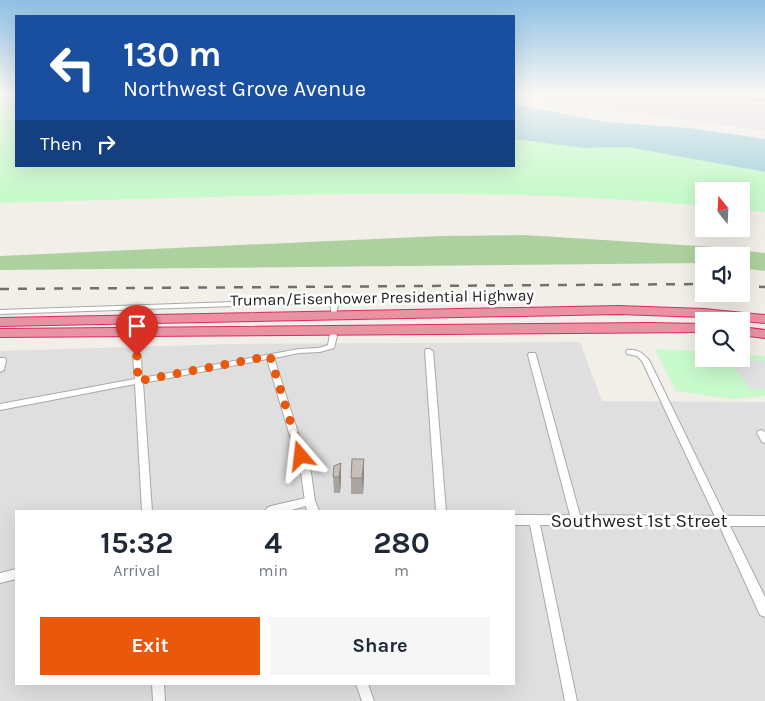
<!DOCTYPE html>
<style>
:root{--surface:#fff;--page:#f6f6f7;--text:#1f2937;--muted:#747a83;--accent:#ea580c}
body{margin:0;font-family:Karla,sans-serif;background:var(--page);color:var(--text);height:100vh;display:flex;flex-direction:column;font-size:19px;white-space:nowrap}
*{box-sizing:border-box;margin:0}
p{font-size:16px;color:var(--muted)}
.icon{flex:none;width:28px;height:28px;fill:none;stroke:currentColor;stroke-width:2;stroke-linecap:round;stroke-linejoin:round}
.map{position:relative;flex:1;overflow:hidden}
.side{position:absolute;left:15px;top:510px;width:500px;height:175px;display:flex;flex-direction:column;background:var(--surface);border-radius:0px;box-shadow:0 5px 20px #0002}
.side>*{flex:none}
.top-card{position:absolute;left:15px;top:15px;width:500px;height:152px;border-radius:0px;box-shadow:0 5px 20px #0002;background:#1a4fa0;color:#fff;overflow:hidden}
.needle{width:32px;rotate:342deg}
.controls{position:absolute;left:695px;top:182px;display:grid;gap:10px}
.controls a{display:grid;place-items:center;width:55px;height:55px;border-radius:0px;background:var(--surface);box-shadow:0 5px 20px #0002;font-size:25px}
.pin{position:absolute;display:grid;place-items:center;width:42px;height:42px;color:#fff;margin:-51px -21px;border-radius:50% 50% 50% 0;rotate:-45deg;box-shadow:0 0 5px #0007}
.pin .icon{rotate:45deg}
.me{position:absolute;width:55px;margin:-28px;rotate:343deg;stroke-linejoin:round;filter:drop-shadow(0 0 4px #0008)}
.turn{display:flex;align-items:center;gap:18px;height:105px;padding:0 25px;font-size:22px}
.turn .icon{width:65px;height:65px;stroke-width:2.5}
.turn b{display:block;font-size:35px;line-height:42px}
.then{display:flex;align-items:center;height:48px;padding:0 25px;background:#0003;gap:10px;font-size:19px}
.eta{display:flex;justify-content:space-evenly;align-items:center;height:85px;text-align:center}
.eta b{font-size:30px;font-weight:700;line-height:35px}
.button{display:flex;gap:10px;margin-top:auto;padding:10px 25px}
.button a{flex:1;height:58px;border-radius:0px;background:var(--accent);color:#fff;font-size:20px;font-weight:700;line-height:58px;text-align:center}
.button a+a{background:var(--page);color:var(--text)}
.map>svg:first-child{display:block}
</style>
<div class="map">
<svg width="765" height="701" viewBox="0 0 765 701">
<rect width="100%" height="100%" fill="#f2efe9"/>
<path fill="#e0dfdf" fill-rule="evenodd" d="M580,342L602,401L765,402V701H0V351L229,344ZM16,511H514V684H16Z"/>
<polygon fill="#ebdbe8" points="514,93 683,93 765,96 765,131 519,96 514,95"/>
<polygon fill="#add19e" points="524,235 715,247 765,253 765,271 741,268 741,256 704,256 704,263 0,270 0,256 440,236"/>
<g fill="#c8facc">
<path d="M16,103V166H514V139L583,148L627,147L765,172V212L741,210V191H704V206C470,184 235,197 0,203V104Z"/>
<polygon points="655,349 704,351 704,359 741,359 741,354 765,356 765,396 732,399 676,391"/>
</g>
<polygon fill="#e2e2e2" points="763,360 765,362 765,389 750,389 729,361"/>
<polygon fill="#aad3df" points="514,104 606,122 689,128 765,139 765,172 627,147 583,148 514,139"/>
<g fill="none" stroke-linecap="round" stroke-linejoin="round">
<g stroke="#a9a9a9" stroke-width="2">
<g id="minor">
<path d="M320,299C328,300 333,300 338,306L336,314H332L331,313V307L328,304L320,303L0,314V310Z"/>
<polygon points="330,334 336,334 337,336 334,348 320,352 299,353 274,358 311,473 315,501 313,504 310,505 307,504 305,501 301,473 267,359 143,383 152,511 142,511 135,384 0,410 0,404 135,379 133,356 137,354 141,356 142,378 299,349 319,348 328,345"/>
<polygon points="426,349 429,349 433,351 446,511 436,511 425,351"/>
<path d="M627,350C637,349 643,353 649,360L727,520L726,523L722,524L718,523L642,361L637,356L627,354L626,352Z"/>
<polygon points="529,353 535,353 536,355 581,519 580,522 576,523 572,522 571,519 528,355"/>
<polygon points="0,358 5,358 6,360 4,370 0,372"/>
<polygon points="761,430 765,432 765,443 762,442 757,433 758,431"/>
<polygon points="534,516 538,517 539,520 577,701 565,701 529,520 530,517"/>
<polygon points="152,684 164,684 165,701 153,701"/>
<polygon points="356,684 368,684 374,701 362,701"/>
</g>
</g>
<g stroke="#a9a9a9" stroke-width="2">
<g id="tertiary">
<polygon points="310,497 314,498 319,511 307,511 306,506 288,511 265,511 267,508 271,506"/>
<polygon points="514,515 765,516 765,526 730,526 765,597 765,617 760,615 719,525 514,525"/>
<polygon points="16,569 16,579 0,583 0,573"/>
</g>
</g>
<g stroke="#dc2a67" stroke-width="2">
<g id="motorway">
<polygon points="618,306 704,309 765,315 765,323 704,317 618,314 0,326 0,318"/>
<polygon points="649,323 704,324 704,332 0,337 0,329"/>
<polygon points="741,327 765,330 765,338 741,335"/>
</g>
</g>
<use href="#minor" fill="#fff" fill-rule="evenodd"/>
<use href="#tertiary" fill="#fff" fill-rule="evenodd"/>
<use href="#motorway" fill="#e892a2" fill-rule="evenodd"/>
<polyline stroke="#707070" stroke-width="1" stroke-dasharray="5.5 5.5" stroke-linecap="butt" points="598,93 765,100"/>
<g stroke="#707070" stroke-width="2.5" stroke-dasharray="9 9" stroke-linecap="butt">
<polyline points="741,286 765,287"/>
<polyline points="0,289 704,284"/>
</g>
</g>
<g fill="#aba49e">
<polygon points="364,459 364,475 363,494 351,494 351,478"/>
<polygon points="334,466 341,479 340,493 334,493 333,477"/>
</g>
<g fill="#8b8681">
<polygon points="364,459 364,475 363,494 362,478"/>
<polygon points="341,463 341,479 340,493 339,477"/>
</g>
<g fill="#c7bfb8" stroke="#8b8681">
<polygon points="352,459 364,459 362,478 351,478"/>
<polygon points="341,463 339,477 333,477 334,466"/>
</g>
<linearGradient id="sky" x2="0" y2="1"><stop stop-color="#8fc0e4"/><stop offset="0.49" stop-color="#f9f8f5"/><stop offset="1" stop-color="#f9f8f5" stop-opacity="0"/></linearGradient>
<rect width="765" height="191" fill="url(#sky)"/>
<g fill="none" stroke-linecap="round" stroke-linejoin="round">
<polyline stroke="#ea580c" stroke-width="9" stroke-dasharray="0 16.2" points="137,356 138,381 270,356 301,456"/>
</g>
<g text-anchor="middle" stroke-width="5" stroke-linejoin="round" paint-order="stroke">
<g font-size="16" fill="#222" stroke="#fff">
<text transform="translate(382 297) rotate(-1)" y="6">Truman/Eisenhower Presidential Highway</text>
</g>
<g font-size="19" fill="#222" stroke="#fff">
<text x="639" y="527">Southwest 1st Street</text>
</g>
</g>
</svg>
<div class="controls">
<a><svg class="needle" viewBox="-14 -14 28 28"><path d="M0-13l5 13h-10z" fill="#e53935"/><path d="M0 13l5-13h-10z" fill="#747a83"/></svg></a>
<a><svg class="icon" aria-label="sound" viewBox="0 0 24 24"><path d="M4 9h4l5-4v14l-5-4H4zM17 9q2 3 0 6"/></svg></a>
<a><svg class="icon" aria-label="search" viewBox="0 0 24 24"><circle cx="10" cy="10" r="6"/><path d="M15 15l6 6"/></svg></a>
</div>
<div class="pin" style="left:137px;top:356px;background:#d93025"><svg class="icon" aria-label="arrive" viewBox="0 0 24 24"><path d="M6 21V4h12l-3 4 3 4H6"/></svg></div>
<svg class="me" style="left:301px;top:456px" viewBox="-20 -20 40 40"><path d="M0-17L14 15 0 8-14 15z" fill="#ea580c" stroke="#fff" stroke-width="4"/></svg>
<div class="top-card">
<div class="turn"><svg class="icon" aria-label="left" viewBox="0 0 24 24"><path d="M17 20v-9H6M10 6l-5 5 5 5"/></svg><div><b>130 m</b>Northwest Grove Avenue</div></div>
<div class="then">Then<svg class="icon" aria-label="right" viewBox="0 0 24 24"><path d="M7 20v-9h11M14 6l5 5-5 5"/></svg></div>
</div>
<section class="side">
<div class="eta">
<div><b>15:32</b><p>Arrival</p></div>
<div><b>4</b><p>min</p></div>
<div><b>280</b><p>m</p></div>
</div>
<div class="button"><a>Exit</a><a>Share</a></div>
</section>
</div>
